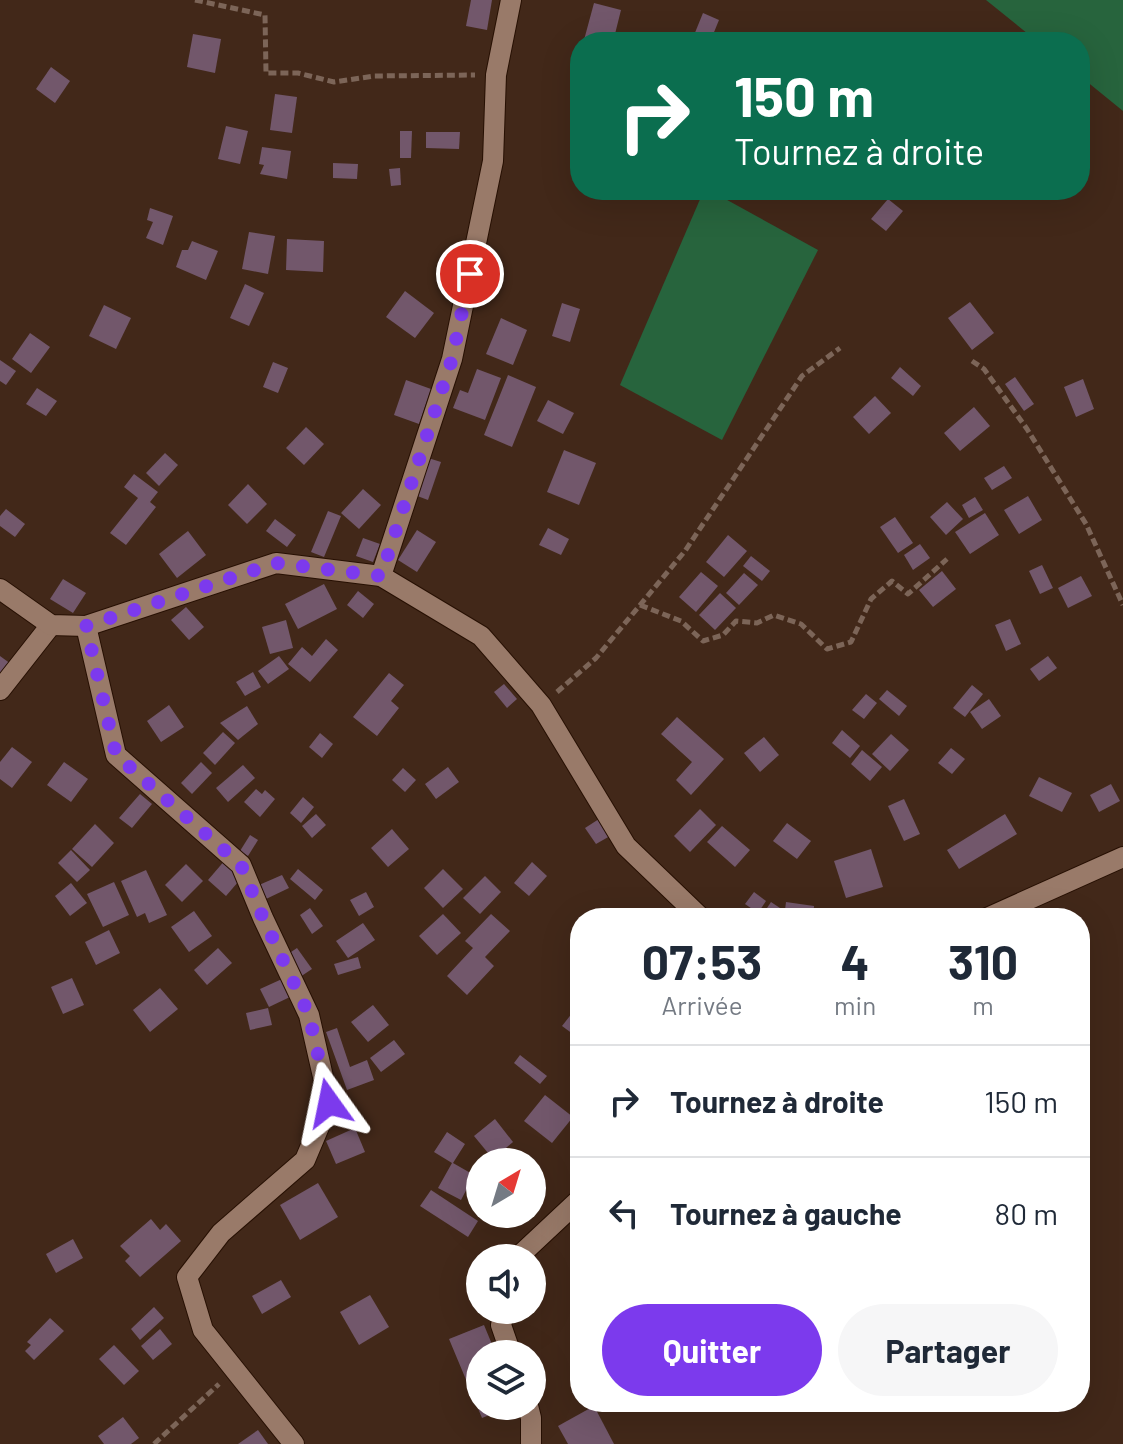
<!DOCTYPE html>
<html lang="fr">
<meta charset="utf-8">
<style>
:root{--surface:#fff;--page:#f6f6f7;--text:#1f2937;--muted:#747a83;--line:#e0e1e3;--accent:#7c3aed}
body{margin:0;font-family:Barlow,sans-serif;background:var(--page);color:var(--text);height:100vh;display:flex;flex-direction:column;font-size:30px;white-space:nowrap}
*{box-sizing:border-box;margin:0}
p{font-size:26px;color:var(--muted)}
.icon{flex:none;width:44px;height:44px;fill:none;stroke:currentColor;stroke-width:2;stroke-linecap:round;stroke-linejoin:round}
.map{position:relative;flex:1;overflow:hidden}
.side{position:absolute;left:570px;top:908px;width:520px;height:504px;display:flex;flex-direction:column;background:var(--surface);border-radius:32px;box-shadow:0 8px 32px #0002}
.side>*{flex:none}
.guide{position:absolute;left:570px;top:32px;width:520px;height:168px;border-radius:32px;box-shadow:0 8px 32px #0002;background:#0b6e4f;color:#fff;overflow:hidden}
.needle{width:52px;rotate:38deg}
.buttons{position:absolute;left:466px;top:1148px;display:grid;gap:16px}
.buttons a{display:grid;place-items:center;width:80px;height:80px;border-radius:50%;background:var(--surface);box-shadow:0 8px 32px #0002;font-size:40px}
.pin{position:absolute;display:grid;place-items:center;width:68px;height:68px;color:#fff;margin:-34px;border:4px solid #fff;border-radius:50%;box-shadow:0 2px 8px #0007}
.me{position:absolute;width:88px;margin:-44px;rotate:348deg;stroke-linejoin:round;filter:drop-shadow(0 0 6px #0008)}
.turn{display:flex;align-items:center;gap:28px;height:168px;padding:0 32px;font-size:36px}
.turn .icon{width:104px;height:104px;stroke-width:2.5}
.turn b{display:block;font-size:56px;line-height:68px}
.eta{display:flex;justify-content:space-evenly;align-items:center;height:136px;text-align:center}
.eta b{font-size:48px;font-weight:700;line-height:56px}
.button{display:flex;gap:16px;margin-top:auto;padding:16px 32px}
.button a{flex:1;height:92px;border-radius:48px;background:var(--accent);color:#fff;font-size:32px;font-weight:700;line-height:92px;text-align:center}
.button a+a{background:var(--page);color:var(--text)}
ul{padding:0;list-style:none}
li{display:flex;align-items:center;gap:24px;height:112px;padding:0 32px;border-top:2px solid var(--line)}
li div{flex:1}
li b{display:block;font-size:30px}
li em{font-style:normal}
.map>svg:first-child{display:block}
</style>
<div class="map">
<svg width="1123" height="1444" viewBox="0 0 1123 1444">
<rect width="100%" height="100%" fill="#422819"/>
<g fill="#27643d">
<polygon points="986,0 1123,0 1123,111 1080,76 1080,42 1038,42"/>
<polygon points="704,190 709,190 818,250 722,440 620,385"/>
</g>
<g fill="#72576b">
<polygon points="471,0 492,0 487,30 466,26"/>
<polygon points="594,3 621,10 613,42 584,40"/>
<polygon points="703,13 719,20 710,42 692,40"/>
<polygon points="193,34 221,39 215,73 187,67"/>
<polygon points="51,67 70,81 55,103 36,89"/>
<polygon points="275,94 297,97 292,133 270,130"/>
<polygon points="226,126 248,131 240,164 218,159"/>
<polygon points="400,131 412,131 411,158 400,158"/>
<polygon points="426,132 460,132 459,149 426,148"/>
<polygon points="262,147 291,151 287,179 260,174 264,165 259,164"/>
<polygon points="333,163 358,164 357,179 333,178"/>
<polygon points="400,168 401,185 391,186 389,169"/>
<polygon points="888,199 903,211 886,231 871,219"/>
<polygon points="150,208 173,216 163,245 146,238 153,222 147,220"/>
<polygon points="249,232 275,236 268,274 242,269"/>
<polygon points="287,239 324,241 323,272 286,270"/>
<polygon points="192,241 218,251 206,280 176,267 182,250 188,250"/>
<polygon points="245,284 264,293 249,326 230,318"/>
<polygon points="405,291 434,313 415,338 386,317"/>
<polygon points="970,302 994,333 972,350 948,318"/>
<polygon points="562,303 580,309 570,342 552,336"/>
<polygon points="104,305 131,318 116,349 89,336"/>
<polygon points="501,318 527,330 513,365 486,354"/>
<polygon points="30,333 50,347 31,373 12,359"/>
<polygon points="0,360 16,371 6,385 0,381"/>
<polygon points="273,362 288,368 278,393 263,387"/>
<polygon points="900,367 921,386 913,396 891,378"/>
<polygon points="477,369 501,378 485,420 453,408 460,390 468,393"/>
<polygon points="508,375 536,387 512,447 484,435"/>
<polygon points="1015,377 1034,404 1024,411 1005,384"/>
<polygon points="1083,379 1094,409 1076,417 1064,387"/>
<polygon points="406,380 431,389 419,424 394,415"/>
<polygon points="37,388 57,401 46,416 26,404"/>
<polygon points="875,396 891,413 869,434 853,417"/>
<polygon points="548,400 574,413 563,434 537,421"/>
<polygon points="974,407 990,426 960,451 944,433"/>
<polygon points="306,427 324,444 304,465 286,448"/>
<polygon points="564,450 596,463 579,505 547,492"/>
<polygon points="165,453 178,465 159,486 146,473"/>
<polygon points="425,457 441,462 428,500 412,494"/>
<polygon points="1004,466 1012,478 992,490 984,478"/>
<polygon points="134,474 158,492 150,502 156,507 126,545 110,533 138,498 124,487"/>
<polygon points="248,484 267,504 247,524 228,505"/>
<polygon points="363,489 381,505 359,529 341,513"/>
<polygon points="1028,496 1042,520 1019,534 1004,510"/>
<polygon points="975,497 983,510 969,518 962,505"/>
<polygon points="947,502 963,519 946,535 930,517"/>
<polygon points="6,509 25,524 15,537 0,526 0,516"/>
<polygon points="328,511 341,516 324,557 311,552"/>
<polygon points="985,513 999,535 970,554 955,532"/>
<polygon points="895,517 913,543 898,553 880,527"/>
<polygon points="275,519 296,535 287,547 266,531"/>
<polygon points="548,528 569,539 561,555 539,545"/>
<polygon points="417,530 436,542 417,572 398,560"/>
<polygon points="188,531 206,555 177,578 159,554"/>
<polygon points="728,535 747,551 724,577 706,562"/>
<polygon points="363,538 380,544 373,562 356,556"/>
<polygon points="920,544 930,558 913,570 904,555"/>
<polygon points="751,556 770,571 762,581 743,566"/>
<polygon points="1042,565 1053,588 1040,594 1029,571"/>
<polygon points="942,571 956,589 933,607 919,590"/>
<polygon points="701,572 718,586 696,612 679,597"/>
<polygon points="744,573 758,585 739,605 726,593"/>
<polygon points="1081,576 1092,596 1068,608 1058,588"/>
<polygon points="63,579 86,593 73,613 50,599"/>
<polygon points="324,584 337,609 298,629 285,604"/>
<polygon points="358,591 374,604 363,618 347,605"/>
<polygon points="720,593 736,608 715,630 699,615"/>
<polygon points="186,607 204,627 189,640 171,620"/>
<polygon points="1010,619 1021,644 1006,651 995,625"/>
<polygon points="286,620 293,648 270,654 262,627"/>
<polygon points="326,639 338,650 310,682 288,664 302,647 312,656"/>
<polygon points="0,656 11,664 0,678"/>
<polygon points="279,656 289,669 268,684 258,671"/>
<polygon points="1048,656 1057,668 1039,681 1030,669"/>
<polygon points="253,672 261,687 245,696 236,682"/>
<polygon points="389,673 404,685 391,701 399,708 377,736 353,717"/>
<polygon points="504,684 517,699 507,708 494,692"/>
<polygon points="972,685 983,694 965,717 953,708"/>
<polygon points="887,690 907,706 899,716 879,699"/>
<polygon points="866,694 877,703 864,719 852,710"/>
<polygon points="989,699 1001,716 982,729 970,712"/>
<polygon points="169,705 184,727 161,742 147,721"/>
<polygon points="247,706 258,724 238,740 220,723"/>
<polygon points="677,717 724,759 691,795 676,780 692,762 661,734"/>
<polygon points="842,730 860,746 850,758 832,743"/>
<polygon points="223,732 235,743 215,765 203,753"/>
<polygon points="320,733 333,744 322,758 309,747"/>
<polygon points="891,734 909,750 890,771 872,754"/>
<polygon points="764,737 779,755 760,772 744,753"/>
<polygon points="12,747 32,762 12,788 0,779 0,762"/>
<polygon points="951,748 965,759 952,774 938,763"/>
<polygon points="862,750 882,767 870,781 851,764"/>
<polygon points="64,762 88,779 71,802 47,785"/>
<polygon points="201,762 212,773 192,794 181,783"/>
<polygon points="243,765 255,778 228,802 216,788"/>
<polygon points="448,767 459,782 436,799 425,784"/>
<polygon points="403,768 416,780 405,792 392,780"/>
<polygon points="1039,777 1072,793 1062,812 1029,796"/>
<polygon points="1111,784 1120,801 1099,812 1090,795"/>
<polygon points="256,789 262,794 265,790 275,799 260,817 244,802"/>
<polygon points="140,794 152,804 132,828 119,818"/>
<polygon points="303,797 314,807 301,823 290,813"/>
<polygon points="904,799 920,834 904,841 888,806"/>
<polygon points="700,809 716,825 690,852 674,836"/>
<polygon points="316,814 326,825 312,838 302,826"/>
<polygon points="1005,814 1017,834 959,869 947,850"/>
<polygon points="599,819 610,836 596,844 585,828"/>
<polygon points="787,823 811,841 797,859 773,841"/>
<polygon points="95,824 114,843 92,867 72,849"/>
<polygon points="722,826 750,850 735,867 707,842"/>
<polygon points="392,829 409,849 388,867 371,848"/>
<polygon points="250,835 258,840 248,856 240,851"/>
<polygon points="871,849 883,887 846,898 834,861"/>
<polygon points="71,850 90,870 77,882 58,863"/>
<polygon points="226,859 244,875 226,896 208,880"/>
<polygon points="532,862 547,876 529,896 514,883"/>
<polygon points="186,864 203,881 182,902 165,885"/>
<polygon points="298,869 323,890 315,900 290,879"/>
<polygon points="443,869 463,889 443,908 424,888"/>
<polygon points="146,870 167,915 149,923 145,913 137,917 121,881"/>
<polygon points="282,875 289,888 266,899 259,885"/>
<polygon points="485,876 501,892 480,914 463,898"/>
<polygon points="114,882 129,915 103,927 87,894"/>
<polygon points="71,883 87,903 70,916 55,896"/>
<polygon points="366,892 374,907 359,916 350,900"/>
<polygon points="754,892 766,901 758,913 745,904"/>
<polygon points="771,902 783,910 777,918 762,918 761,917"/>
<polygon points="786,902 814,906 813,918 784,918"/>
<polygon points="310,908 323,926 312,934 300,915"/>
<polygon points="194,911 212,936 189,952 171,927"/>
<polygon points="443,914 461,933 437,955 419,936"/>
<polygon points="491,914 510,931 485,957 494,966 467,995 447,976 473,948 465,941"/>
<polygon points="363,923 375,940 348,958 336,941"/>
<polygon points="109,930 120,953 96,965 85,942"/>
<polygon points="218,948 232,963 207,985 194,970"/>
<polygon points="297,948 312,969 300,977 285,956"/>
<polygon points="358,957 361,968 338,975 334,964"/>
<polygon points="72,978 84,1005 63,1014 51,987"/>
<polygon points="282,979 290,997 269,1007 260,989"/>
<polygon points="160,988 178,1009 150,1032 133,1010"/>
<polygon points="580,1003 580,1033 577,1037 562,1026"/>
<polygon points="373,1005 389,1025 368,1042 351,1022"/>
<polygon points="268,1008 272,1025 250,1030 246,1013"/>
<polygon points="337,1028 350,1067 367,1060 374,1080 347,1090 326,1032"/>
<polygon points="394,1040 405,1054 381,1072 370,1058"/>
<polygon points="520,1055 547,1076 540,1084 514,1063"/>
<polygon points="545,1095 573,1117 552,1143 524,1121"/>
<polygon points="495,1119 513,1142 493,1159 474,1136"/>
<polygon points="355,1128 365,1152 336,1164 326,1141"/>
<polygon points="447,1132 465,1144 453,1163 474,1175 461,1200 438,1188 452,1163 434,1152"/>
<polygon points="318,1183 338,1217 300,1240 280,1205"/>
<polygon points="431,1190 478,1221 468,1237 420,1206"/>
<polygon points="151,1219 160,1230 166,1224 181,1241 140,1277 125,1261 130,1256 120,1246"/>
<polygon points="73,1239 83,1258 56,1273 46,1254"/>
<polygon points="281,1280 291,1297 262,1314 252,1296"/>
<polygon points="370,1295 389,1327 359,1345 340,1312"/>
<polygon points="154,1307 164,1318 140,1340 131,1329"/>
<polygon points="50,1318 64,1331 34,1360 25,1351 31,1345 27,1342"/>
<polygon points="484,1325 496,1354 480,1354 480,1406 512,1406 482,1418 449,1339"/>
<polygon points="160,1329 172,1344 153,1360 141,1346"/>
<polygon points="114,1345 139,1371 124,1385 99,1359"/>
<polygon points="594,1406 614,1444 568,1444 558,1426"/>
<polygon points="123,1417 139,1438 131,1444 104,1444 98,1436"/>
<polygon points="258,1430 268,1444 238,1444"/>
</g>
<g fill="none" stroke-linecap="round" stroke-linejoin="round">
<g stroke="#271003" stroke-width="22">
<g id="minor">
<polyline points="381,576 452,359 493,161 496,75 511,0"/>
<polyline points="86,626 116,755 241,865 263,918 309,1015 329,1103 305,1160 221,1233 187,1277 203,1330 294,1444"/>
<polyline points="0,690 51,625"/>
<polyline points="517,1258 580,1199"/>
<polyline points="505,1310 501,1325 511,1354"/>
<polyline points="528,1406 531,1418 531,1444"/>
</g>
</g>
<g stroke="#271003" stroke-width="22">
<g id="tertiary">
<polyline points="0,589 51,625 86,626 276,563 381,576 481,636 541,705 626,846 701,918"/>
<polyline points="987,918 1123,857"/>
</g>
</g>
<g stroke="#7c6558" stroke-width="5" stroke-dasharray="8 4" stroke-linecap="butt">
<polyline points="195,0 265,15 266,73 298,73 334,82 374,76 475,75"/>
<polyline points="972,361 984,369 1027,429 1086,524 1123,605"/>
<polyline points="640,605 681,621 703,641 723,635 736,621 757,623 774,615 801,624 827,649 851,642 871,599 892,581 908,594 947,559"/>
<polyline points="557,692 596,658 685,551 802,376 840,348"/>
<polyline points="154,1444 219,1384"/>
</g>
<use href="#minor" stroke="#997a69" stroke-width="20"/>
<use href="#tertiary" stroke="#997a69" stroke-width="20"/>
</g>
<g fill="none" stroke-linecap="round" stroke-linejoin="round">
<polyline stroke="#7c3aed" stroke-width="14" stroke-dasharray="0 25.2" points="329,1103 309,1015 263,918 241,865 116,755 86,626 276,563 381,576 452,359 470,274"/>
</g>
</svg>
<div class="buttons">
<a><svg class="needle" viewBox="-14 -14 28 28"><path d="M0-13l5 13h-10z" fill="#e53935"/><path d="M0 13l5-13h-10z" fill="#747a83"/></svg></a>
<a><svg class="icon" aria-label="sound" viewBox="0 0 24 24"><path d="M4 9h4l5-4v14l-5-4H4zM17 9q2 3 0 6"/></svg></a>
<a><svg class="icon" aria-label="layers" viewBox="0 0 24 24"><path d="M12 4l9 5-9 5-9-5zM3 14l9 5 9-5"/></svg></a>
</div>
<div class="pin" style="left:470px;top:274px;background:#d93025"><svg class="icon" aria-label="arrive" viewBox="0 0 24 24"><path d="M6 21V4h12l-3 4 3 4H6"/></svg></div>
<svg class="me" style="left:329px;top:1103px" viewBox="-20 -20 40 40"><path d="M0-17L14 15 0 8-14 15z" fill="#7c3aed" stroke="#fff" stroke-width="4"/></svg>
<div class="guide">
<div class="turn"><svg class="icon" aria-label="right" viewBox="0 0 24 24"><path d="M7 20v-9h11M14 6l5 5-5 5"/></svg><div><b>150 m</b>Tournez à droite</div></div>
</div>
<section class="side">
<div class="eta">
<div><b>07:53</b><p>Arrivée</p></div>
<div><b>4</b><p>min</p></div>
<div><b>310</b><p>m</p></div>
</div>
<ul>
<li><svg class="icon" aria-label="right" viewBox="0 0 24 24"><path d="M7 20v-9h11M14 6l5 5-5 5"/></svg><div><b>Tournez à droite</b></div><em>150 m</em></li>
<li><svg class="icon" aria-label="left" viewBox="0 0 24 24"><path d="M17 20v-9H6M10 6l-5 5 5 5"/></svg><div><b>Tournez à gauche</b></div><em>80 m</em></li>
</ul>
<div class="button"><a>Quitter</a><a>Partager</a></div>
</section>
</div>
